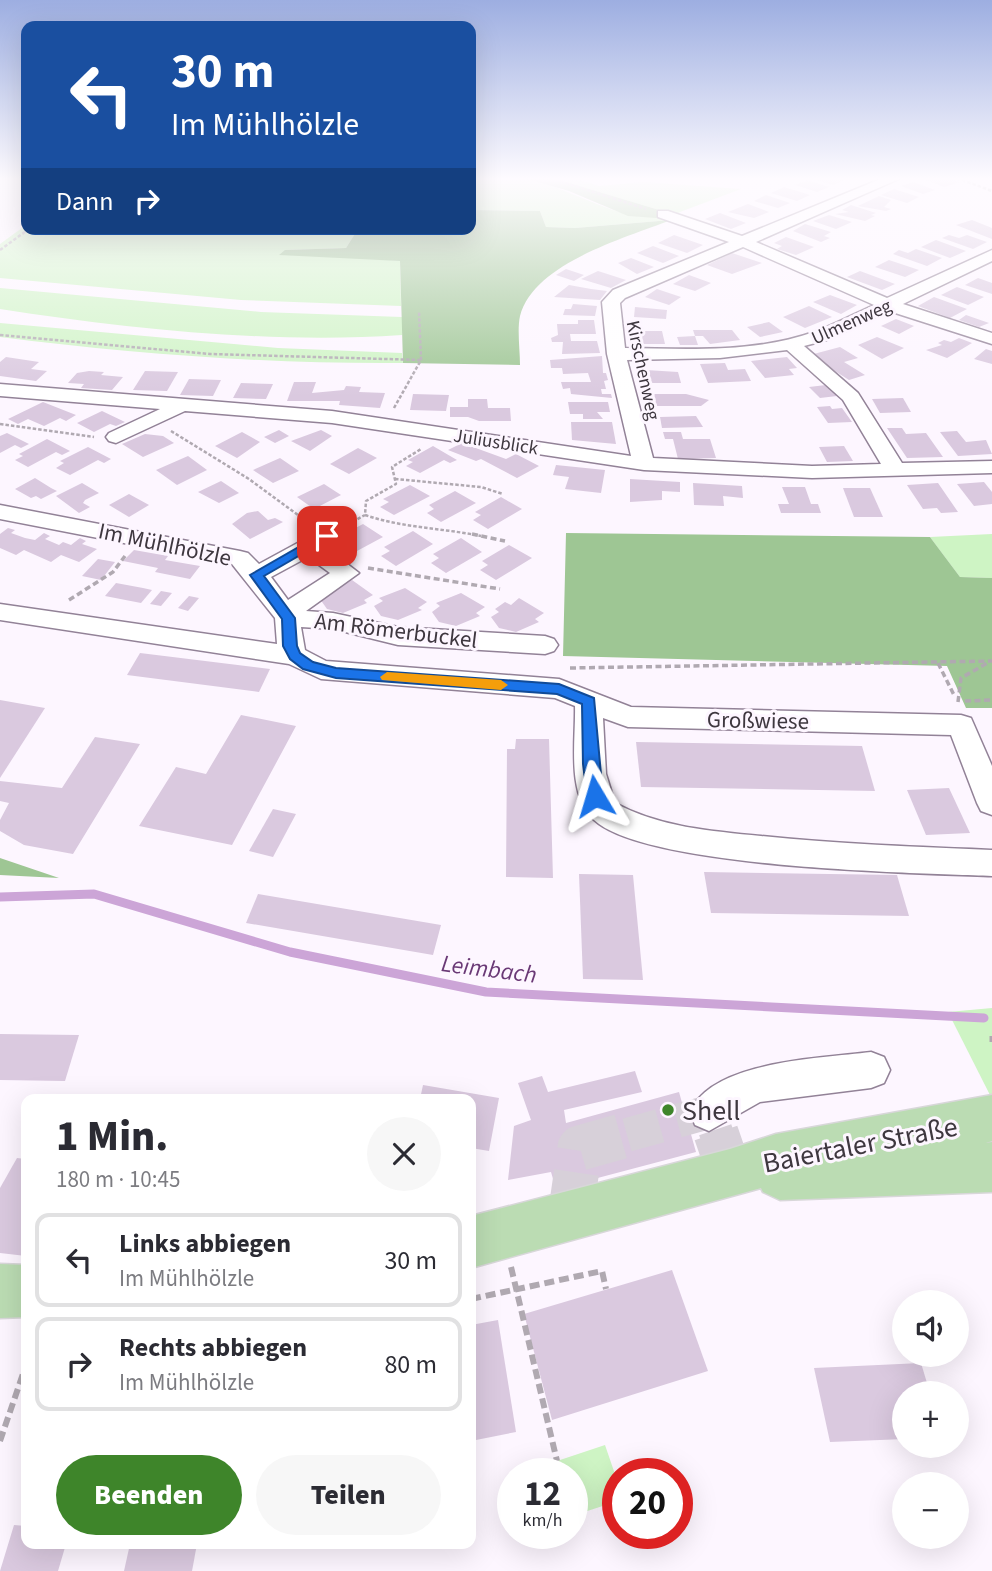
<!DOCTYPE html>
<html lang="de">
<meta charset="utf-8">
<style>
:root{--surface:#fff;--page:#f7f7f7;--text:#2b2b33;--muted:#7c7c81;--line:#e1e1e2;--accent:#3e852a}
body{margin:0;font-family:"Source Sans 3",sans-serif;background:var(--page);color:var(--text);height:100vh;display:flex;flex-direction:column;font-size:26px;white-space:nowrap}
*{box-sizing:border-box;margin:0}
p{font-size:23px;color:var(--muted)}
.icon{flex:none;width:38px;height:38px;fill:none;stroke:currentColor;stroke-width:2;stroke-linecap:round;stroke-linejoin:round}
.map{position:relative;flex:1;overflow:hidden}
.panel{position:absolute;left:21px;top:1094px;width:455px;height:455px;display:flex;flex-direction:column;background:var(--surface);border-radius:14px;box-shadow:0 7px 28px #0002}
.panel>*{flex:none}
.top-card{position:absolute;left:21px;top:21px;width:455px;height:214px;border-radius:14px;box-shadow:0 7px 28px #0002;background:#1a4fa0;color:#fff;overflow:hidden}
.tools{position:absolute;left:892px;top:1290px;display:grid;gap:14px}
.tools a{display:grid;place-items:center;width:77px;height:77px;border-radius:50%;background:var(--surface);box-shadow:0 7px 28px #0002;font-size:35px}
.speed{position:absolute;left:497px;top:1458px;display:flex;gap:14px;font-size:35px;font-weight:700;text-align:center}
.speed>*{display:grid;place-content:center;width:91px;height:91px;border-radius:50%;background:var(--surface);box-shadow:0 7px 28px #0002;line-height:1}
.speed small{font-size:18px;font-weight:400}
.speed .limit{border:10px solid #d22;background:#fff;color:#111}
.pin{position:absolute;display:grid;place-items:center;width:60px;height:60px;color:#fff;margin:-30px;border-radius:14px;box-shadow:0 4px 10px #0006}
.me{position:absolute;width:77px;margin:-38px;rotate:353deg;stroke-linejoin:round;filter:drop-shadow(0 0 5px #0008)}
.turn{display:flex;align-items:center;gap:24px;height:147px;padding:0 35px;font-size:32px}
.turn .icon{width:91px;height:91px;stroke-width:2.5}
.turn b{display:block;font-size:49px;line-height:60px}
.then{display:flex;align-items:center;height:66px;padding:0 35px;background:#0003;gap:14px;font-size:26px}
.round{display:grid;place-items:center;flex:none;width:74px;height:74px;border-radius:37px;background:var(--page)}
.summary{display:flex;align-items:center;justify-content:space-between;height:119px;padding:0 35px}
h1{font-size:42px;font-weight:800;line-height:52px}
.cta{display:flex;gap:14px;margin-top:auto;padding:14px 35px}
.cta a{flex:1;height:80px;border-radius:42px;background:var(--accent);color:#fff;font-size:28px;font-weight:800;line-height:80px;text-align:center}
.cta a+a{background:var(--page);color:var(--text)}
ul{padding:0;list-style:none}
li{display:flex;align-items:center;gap:21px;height:94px;margin:0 14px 10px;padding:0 21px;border:4px solid var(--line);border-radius:14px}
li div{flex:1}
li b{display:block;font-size:26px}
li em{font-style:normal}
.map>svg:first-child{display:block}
</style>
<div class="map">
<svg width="992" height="1571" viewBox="0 0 992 1571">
<rect width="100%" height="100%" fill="#fdf6ff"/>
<g fill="#cef4c4">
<path d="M471,178C490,179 512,177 531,180C567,186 638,232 666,212L553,178H574L599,186L644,182L741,189L680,212L671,220L575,228L546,227L540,211L471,210Z"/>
<polygon points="26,225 26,229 358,229 346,248 285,250 400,261 401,306 241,300 0,278 0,244"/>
<path d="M0,288L261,312L402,317V335C272,344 129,329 0,309Z"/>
<path d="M0,323L278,348L402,353L403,363C268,364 134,354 0,337Z"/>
<polygon points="992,534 992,578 960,577 930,537"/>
<polygon points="992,1008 992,1099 948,1012"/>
<polygon points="605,1445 618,1483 618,1501 572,1516 572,1474 531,1473 530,1470"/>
</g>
<g fill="#9ec694">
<polygon points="471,178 553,178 666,212 656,218 628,216 569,191 531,180"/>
<path d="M471,210L540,211L546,227L575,228L671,220C625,238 534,263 520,316C517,330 520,350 520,365L403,363L400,261L279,255L285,250L346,248L358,229H471Z"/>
<polygon points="566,533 930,537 960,577 992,578 992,708 966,708 947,666 563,656"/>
<polygon points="0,858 59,878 0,875"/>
</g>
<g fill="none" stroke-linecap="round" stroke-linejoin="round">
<polyline stroke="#cca5d7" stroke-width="9" points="0,897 94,894 290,952 486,992 984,1018"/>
</g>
<g fill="#dac9df">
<polygon points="810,178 843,178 848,179 833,185"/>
<polygon points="921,178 949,178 960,182 944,187"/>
<polygon points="807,180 829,187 817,192 795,185"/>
<polygon points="913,182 935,190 923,194 901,186"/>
<polygon points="784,187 810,195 797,201 771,193"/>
<polygon points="894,189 919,197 907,203 881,195"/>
<polygon points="766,195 790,203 778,208 754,201"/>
<polygon points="879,196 891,200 884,207 891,209 886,211 858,206"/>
<polygon points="748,204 769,212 754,218 728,212"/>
<polygon points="851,205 876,213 871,215 875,216 865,221 835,214 849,212 842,210"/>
<polygon points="720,213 746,223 731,229 705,219"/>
<polygon points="829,215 852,222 836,229 813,221"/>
<polygon points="972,220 992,228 992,239 956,225"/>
<polygon points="805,224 831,232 824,236 830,238 821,242 793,231"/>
<polygon points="674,235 703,245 687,253 658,243"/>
<polygon points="949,235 959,238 967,235 987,242 973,249 942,238"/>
<polygon points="786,237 814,247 796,255 777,249 782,246 774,243"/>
<polygon points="936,240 966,251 950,258 921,247"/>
<polygon points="653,246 679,256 663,263 637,253"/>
<polygon points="916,249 942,258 927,266 893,254 899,250 908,253"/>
<polygon points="732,253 762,263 732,274 707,265"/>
<polygon points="631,258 654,267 637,274 618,263"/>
<polygon points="889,260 919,270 905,277 875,267"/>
<polygon points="566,269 584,275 574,281 556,275"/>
<polygon points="598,271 626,280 611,288 581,279"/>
<polygon points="860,271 895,284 882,290 847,277"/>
<polygon points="689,275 711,283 695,291 673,284"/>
<polygon points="978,278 992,283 992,294 965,285"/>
<polygon points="569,285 591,289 607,291 600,300 554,297"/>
<polygon points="957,287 984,297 968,305 941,295"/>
<polygon points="657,289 681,297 669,305 645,297"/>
<polygon points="830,295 857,305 841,314 813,302"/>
<polygon points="934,297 967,309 950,318 918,306"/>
<polygon points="573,304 597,306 595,316 563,315 565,309 571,309"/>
<polygon points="809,306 832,317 805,328 783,317"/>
<polygon points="635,307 667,310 666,319 634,317"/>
<polygon points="966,315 989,323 979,327 959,320"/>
<polygon points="896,319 914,326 899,334 881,326"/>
<polygon points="578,320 594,320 596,334 570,334 571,341 597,341 600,353 562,354 563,342 552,342 551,338 558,335 557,324 578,324"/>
<polygon points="769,322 783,332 760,337 747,327"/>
<polygon points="693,330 732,330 740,340 710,344 703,336 695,336"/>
<polygon points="637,331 662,331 665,344 640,344"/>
<polygon points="695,336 698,345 680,345 677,337"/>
<polygon points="877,337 904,348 882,359 858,345"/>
<polygon points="959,338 972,343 947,358 926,350 942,345 938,343 944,340 951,342"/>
<polygon points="840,347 858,358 844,362 865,375 849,380 810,355"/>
<polygon points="986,349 992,351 992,364 974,359"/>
<polygon points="602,356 603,373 606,373 608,380 604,381 606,389 601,389 602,394 611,394 612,398 571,394 570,388 563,389 561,382 591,382 588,373 563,374 562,368 551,368 550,360"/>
<polygon points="6,357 39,362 31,369 47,371 36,381 0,376 0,362"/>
<polygon points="787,357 797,368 789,369 794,375 765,378 751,361"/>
<polygon points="725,363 728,370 745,369 751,381 708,383 700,364"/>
<polygon points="646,370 678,372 681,383 649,383"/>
<polygon points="89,371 104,372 101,375 123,377 112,390 81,388 84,384 68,383 77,373"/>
<polygon points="145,371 178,372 167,391 133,390"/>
<polygon points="189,379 221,380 213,396 180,395"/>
<polygon points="294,382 316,382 312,393 344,390 346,386 361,387 359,392 385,393 380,408 339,405 340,401 287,401"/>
<polygon points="241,383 273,384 266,399 233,398"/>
<polygon points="826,385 837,396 820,398 809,387"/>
<polygon points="413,394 449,395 446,411 410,410"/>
<polygon points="654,394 686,394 709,400 701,406 656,406"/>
<polygon points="903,398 911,412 880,413 872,399"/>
<polygon points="468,399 487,399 488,408 510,408 511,421 479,421 468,417 450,417 450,407 468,407"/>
<polygon points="43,402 76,415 66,421 60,418 44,426 28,419 18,424 8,419"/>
<polygon points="568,402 608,402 610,412 597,412 603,419 583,419 583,414 570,414"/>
<polygon points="830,406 832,409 842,408 852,422 828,423 817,407"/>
<polygon points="102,411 125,422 116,426 110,424 94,432 77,423"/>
<polygon points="696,416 703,427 662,428 660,417"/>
<polygon points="571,422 612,422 616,444 572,440"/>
<polygon points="887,428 902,428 906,434 926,433 943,457 907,458"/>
<polygon points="279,430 289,436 275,443 264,437"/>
<polygon points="321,430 332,436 310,451 291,441"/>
<polygon points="957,431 966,442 986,440 992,454 958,456 940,432"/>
<polygon points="242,432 260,442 237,458 215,446"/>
<polygon points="663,432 681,432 683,439 710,439 716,458 678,459 673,439 665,439"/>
<polygon points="7,433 29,444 21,448 15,445 0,453 0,436"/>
<polygon points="145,434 163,436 174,443 143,457 122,444"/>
<polygon points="47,439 70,451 62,455 56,452 28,467 15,460 23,456 19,454"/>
<polygon points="462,443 506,459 516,454 539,466 517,478 481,459 476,461 448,450"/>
<polygon points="433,446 457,460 450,463 444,460 420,473 406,466 413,462 408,460"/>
<polygon points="844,446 853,461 827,462 819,447"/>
<polygon points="88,447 111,459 104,463 98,460 70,475 56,468 64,463 60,461"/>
<polygon points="358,448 377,458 349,474 330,464"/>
<polygon points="188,456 207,470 177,485 156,470"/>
<polygon points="280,458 299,471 273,483 253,470"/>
<polygon points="556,465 605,470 601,493 565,489 569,477 553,475"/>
<polygon points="35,478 51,488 57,491 41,499 36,496 31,498 15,489"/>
<polygon points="630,479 680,482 680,492 662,491 662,500 630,502"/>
<polygon points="221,481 239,493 219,503 198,492"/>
<polygon points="984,482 992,492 992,504 974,506 957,484"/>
<polygon points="82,483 99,493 85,500 83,503 90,507 79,513 56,496"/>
<polygon points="693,483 742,486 743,498 723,496 724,506 694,505"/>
<polygon points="938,483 958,512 941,513 937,508 923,509 907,485"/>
<polygon points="324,484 341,495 314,509 297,497"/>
<polygon points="410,485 430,496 394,515 380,507 389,502 383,499"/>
<polygon points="782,487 805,487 811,504 818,504 821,513 781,513 778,504 789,504"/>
<polygon points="843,488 870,488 883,517 854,517"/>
<polygon points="455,491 476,503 441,522 427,513 434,509 429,505"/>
<polygon points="129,494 149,505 129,517 109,505"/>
<polygon points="501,497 522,509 488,529 473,520 481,515 475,512"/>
<polygon points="258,511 268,520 275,518 283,522 250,539 232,524 247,513"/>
<polygon points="363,524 383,537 344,558 330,548 339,543 333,540"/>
<polygon points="8,528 15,530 11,533 25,538 35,540 44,533 50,536 45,539 59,545 63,542 71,545 80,538 86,541 82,544 97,549 79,562 61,555 51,562 24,550 16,555 0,548 0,534"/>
<polygon points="413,531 433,544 396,566 381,556 390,551 384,547"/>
<polygon points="461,538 482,552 446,573 431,563 439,558 433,554"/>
<polygon points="509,545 532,558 496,580 480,570 488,565 482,561"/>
<polygon points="134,550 168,556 165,560 200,566 190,579 155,572 158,568 123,561"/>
<polygon points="98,559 115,562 101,580 82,576"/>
<polygon points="352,580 373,595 364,600 367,603 343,613 327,609 320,599 338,584 342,586"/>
<polygon points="116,583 143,588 152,590 141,603 105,596"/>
<polygon points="405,588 427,602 418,608 422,610 398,620 381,616 374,606 383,601 379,598"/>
<polygon points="161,591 172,593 161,606 150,604"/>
<polygon points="461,593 485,607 476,613 480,616 456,626 439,622 432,612 440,606 436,603"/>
<polygon points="189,596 199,598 188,611 178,608"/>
<polygon points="519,598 544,613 535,619 539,622 516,632 499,628 491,617 499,612 495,609 505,602 511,605"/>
<polygon points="140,653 270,669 259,692 127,675"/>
<polygon points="0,700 45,708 0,778"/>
<polygon points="241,715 296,726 232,845 139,826 176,767 206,774"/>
<polygon points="95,737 140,744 73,854 24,845 0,831 0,820 9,803 0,801 0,781 62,788"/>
<polygon points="516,739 549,739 553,878 506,877 507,749 515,749"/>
<polygon points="636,742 862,746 875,791 641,787"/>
<polygon points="949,788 970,833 926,835 907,790"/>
<polygon points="273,809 296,814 273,857 249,851"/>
<polygon points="704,872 897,875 909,916 711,913"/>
<polygon points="579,874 633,875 643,980 583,979"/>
<polygon points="258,894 441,925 433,955 246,923"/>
<polygon points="0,1034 79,1035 65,1081 0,1080"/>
<polygon points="635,1071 642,1092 564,1110 566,1123 679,1092 696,1152 556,1189 551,1172 508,1180 514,1126 531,1120 518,1083 542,1076 548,1092"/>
<polygon points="423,1085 499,1098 489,1151 471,1148 471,1099 420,1099"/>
<polygon points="17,1158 26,1159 26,1256 0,1253 0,1188"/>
<polygon points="672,1270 708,1371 552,1420 524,1314"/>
<polygon points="498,1320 516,1432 471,1441 471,1325"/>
<polygon points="921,1363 930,1393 905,1393 905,1439 830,1442 814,1368"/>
<polygon points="14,1525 26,1526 26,1544 66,1544 58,1571 0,1571"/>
<polygon points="130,1544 197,1544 192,1571 124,1571"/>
</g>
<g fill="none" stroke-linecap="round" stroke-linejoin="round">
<polyline stroke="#d7d0d9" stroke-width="34" stroke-dasharray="34 18" stroke-linecap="butt" points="627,1135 709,1112 717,1135"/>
<g stroke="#d7d0d9" stroke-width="45" stroke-dasharray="45 22" stroke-linecap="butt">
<polyline points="716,1133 730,1174"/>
<polyline points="570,1217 580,1148 633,1133"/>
</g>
<g stroke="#928297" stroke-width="3">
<g id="minor">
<path d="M883,178H901L756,242L887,298L992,250V261L903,304L992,333V344L889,311L827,340L804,346L858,393L902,463L992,461V473L812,478L644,470L332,423L185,411L116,443L109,441L106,437L109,433L160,409L0,396V384L332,411L631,456L607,354L602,302L613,290L729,242L658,217V211H668L742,236ZM743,247L874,305C854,314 834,325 814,332C755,353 686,349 625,348L620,303L625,298ZM787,350L843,400L881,464L812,466L653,458L627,360L720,358Z"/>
<path d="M0,505L240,551L248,553L259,564L316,533H332L336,538L325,547L359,573L306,611L333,613L398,627L545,636L554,639L558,645L554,651L545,654L398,645L333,629L301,627L305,650L326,661L559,679L631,707L961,715L971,718L992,766V815L981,811L977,803L951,735L628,727L603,718L606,774L615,803C659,827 711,831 761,836C837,844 915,847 992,850V876C914,873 646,868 594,820C566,794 576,740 575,706L555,698L321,679L289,664L0,620V604L277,644L275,618L232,564L0,519ZM308,557L330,573L288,600L271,577Z"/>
<path d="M871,1052L884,1057L890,1070L884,1083L871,1088L760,1102L709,1131L695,1125L690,1112C711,1061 822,1058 871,1052Z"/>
</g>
</g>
<g stroke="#d8d7d9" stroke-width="3">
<g id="major">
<polygon points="992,1095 992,1141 986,1143 992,1142 992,1192 780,1200 763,1192 761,1188 471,1268 471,1216 730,1149 776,1134"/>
<polygon points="0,1264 26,1265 26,1317 0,1318"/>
</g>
</g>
<g stroke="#b0a9b1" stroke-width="2.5" stroke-dasharray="3.5 2" stroke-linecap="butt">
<polyline points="550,178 646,209"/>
<polyline points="957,178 992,191"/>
<polyline points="0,250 29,229"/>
<polyline points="0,335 210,354 421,360"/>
<polyline points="394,408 421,360 419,311"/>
<polyline points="0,424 94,437"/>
<polyline points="171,431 249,479 309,523"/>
<polyline points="395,479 481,487 503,494"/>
<path d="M365,515C403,528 442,528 481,536"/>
<polyline points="343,527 365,515 366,501 396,484 392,467 421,449"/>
</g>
<g stroke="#b0a9b1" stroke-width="3.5" stroke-dasharray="6 3.5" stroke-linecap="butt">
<polyline points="472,534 505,541"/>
<polyline points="368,568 500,589"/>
<polyline points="69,600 113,572 125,556"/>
<polyline points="938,663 955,697"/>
<polyline points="570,668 992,661"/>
<polyline points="965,701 992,700"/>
<polyline points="958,702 961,678 989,662"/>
</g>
<polyline stroke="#b0a9b1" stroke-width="5" stroke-dasharray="8 4.5" stroke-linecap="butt" points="992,1036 992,1042"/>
<g stroke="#b0a9b1" stroke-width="6" stroke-dasharray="10 5" stroke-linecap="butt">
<polyline points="511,1267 557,1461"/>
<polyline points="471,1299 602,1271 606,1289"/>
<polyline points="0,1441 26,1365"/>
</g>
<use href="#minor" fill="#fff" fill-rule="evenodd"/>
<use href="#major" fill="#bbdcb3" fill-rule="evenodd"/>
</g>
<linearGradient id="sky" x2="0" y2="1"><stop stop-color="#9daee1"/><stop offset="0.45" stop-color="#fefbff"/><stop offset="1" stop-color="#fefbff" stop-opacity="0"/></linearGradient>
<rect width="992" height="397" fill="url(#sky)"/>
<polygon fill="#1a73e8" stroke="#114b97" stroke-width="2" points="323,533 333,536 264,576 295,618 297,646 300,653 313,662 336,668 559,684 594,698 603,796 601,801 595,802 587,796 583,764 582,704 557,694 336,678 303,669 290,659 283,646 282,619 250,575"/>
<polygon fill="#f59e0b" points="387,672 501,680 508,685 501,690 382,680 380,677"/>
<circle fill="#3e852a" stroke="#fdf6ff" stroke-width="2.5" cx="668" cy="1110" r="7"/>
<g text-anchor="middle" stroke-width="6" stroke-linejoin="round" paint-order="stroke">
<g font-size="19" fill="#3e373f" stroke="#fdf6ff">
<text transform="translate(851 321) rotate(-24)" y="7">Ulmenweg</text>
<text transform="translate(644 370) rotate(78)" y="7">Kirschenweg</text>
<text transform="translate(496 441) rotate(9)" y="7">Juliusblick</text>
</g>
<g font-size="23" fill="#3e373f" stroke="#fdf6ff">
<text transform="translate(165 544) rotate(12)" y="8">Im Mühlhölzle</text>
<text transform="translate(396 630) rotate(7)" y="8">Am Römerbuckel</text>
<text transform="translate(758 720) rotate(1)" y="8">Großwiese</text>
</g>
<g font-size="24" font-style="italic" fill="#6a3976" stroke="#fdf6ff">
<text transform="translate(489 969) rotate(7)" y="8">Leimbach</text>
</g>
<g font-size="28" fill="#3e373f" stroke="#fdf6ff" text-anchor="start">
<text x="682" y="1120">Shell</text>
</g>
<g font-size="28" fill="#3e373f" stroke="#fdf6ff">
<text transform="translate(860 1144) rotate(-11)" y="10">Baiertaler Straße</text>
</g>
</g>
</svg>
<div class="tools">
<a><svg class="icon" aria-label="sound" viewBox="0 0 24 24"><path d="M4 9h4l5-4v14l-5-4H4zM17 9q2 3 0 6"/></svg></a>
<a>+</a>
<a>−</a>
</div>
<div class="speed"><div>12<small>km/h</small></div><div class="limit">20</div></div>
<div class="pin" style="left:327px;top:536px;background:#d93025"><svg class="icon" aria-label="arrive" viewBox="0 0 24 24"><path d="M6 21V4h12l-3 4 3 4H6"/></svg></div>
<svg class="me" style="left:595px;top:796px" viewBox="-20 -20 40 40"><path d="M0-17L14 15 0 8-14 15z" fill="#1a73e8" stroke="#fff" stroke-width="4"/></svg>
<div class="top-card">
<div class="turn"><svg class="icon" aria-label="left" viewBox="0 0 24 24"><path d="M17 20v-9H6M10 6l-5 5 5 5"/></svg><div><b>30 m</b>Im Mühlhölzle</div></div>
<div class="then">Dann<svg class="icon" aria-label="right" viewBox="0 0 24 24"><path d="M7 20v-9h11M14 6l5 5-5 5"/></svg></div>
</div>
<section class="panel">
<div class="summary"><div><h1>1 Min.</h1><p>180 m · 10:45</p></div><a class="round"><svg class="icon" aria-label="close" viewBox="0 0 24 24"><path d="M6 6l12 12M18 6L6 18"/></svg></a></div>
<ul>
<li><svg class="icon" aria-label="left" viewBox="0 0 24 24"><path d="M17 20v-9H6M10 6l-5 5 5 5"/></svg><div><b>Links abbiegen</b><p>Im Mühlhölzle</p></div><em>30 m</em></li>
<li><svg class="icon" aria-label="right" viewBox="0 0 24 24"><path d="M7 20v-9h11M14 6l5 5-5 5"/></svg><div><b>Rechts abbiegen</b><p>Im Mühlhölzle</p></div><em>80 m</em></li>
</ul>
<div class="cta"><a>Beenden</a><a>Teilen</a></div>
</section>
</div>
